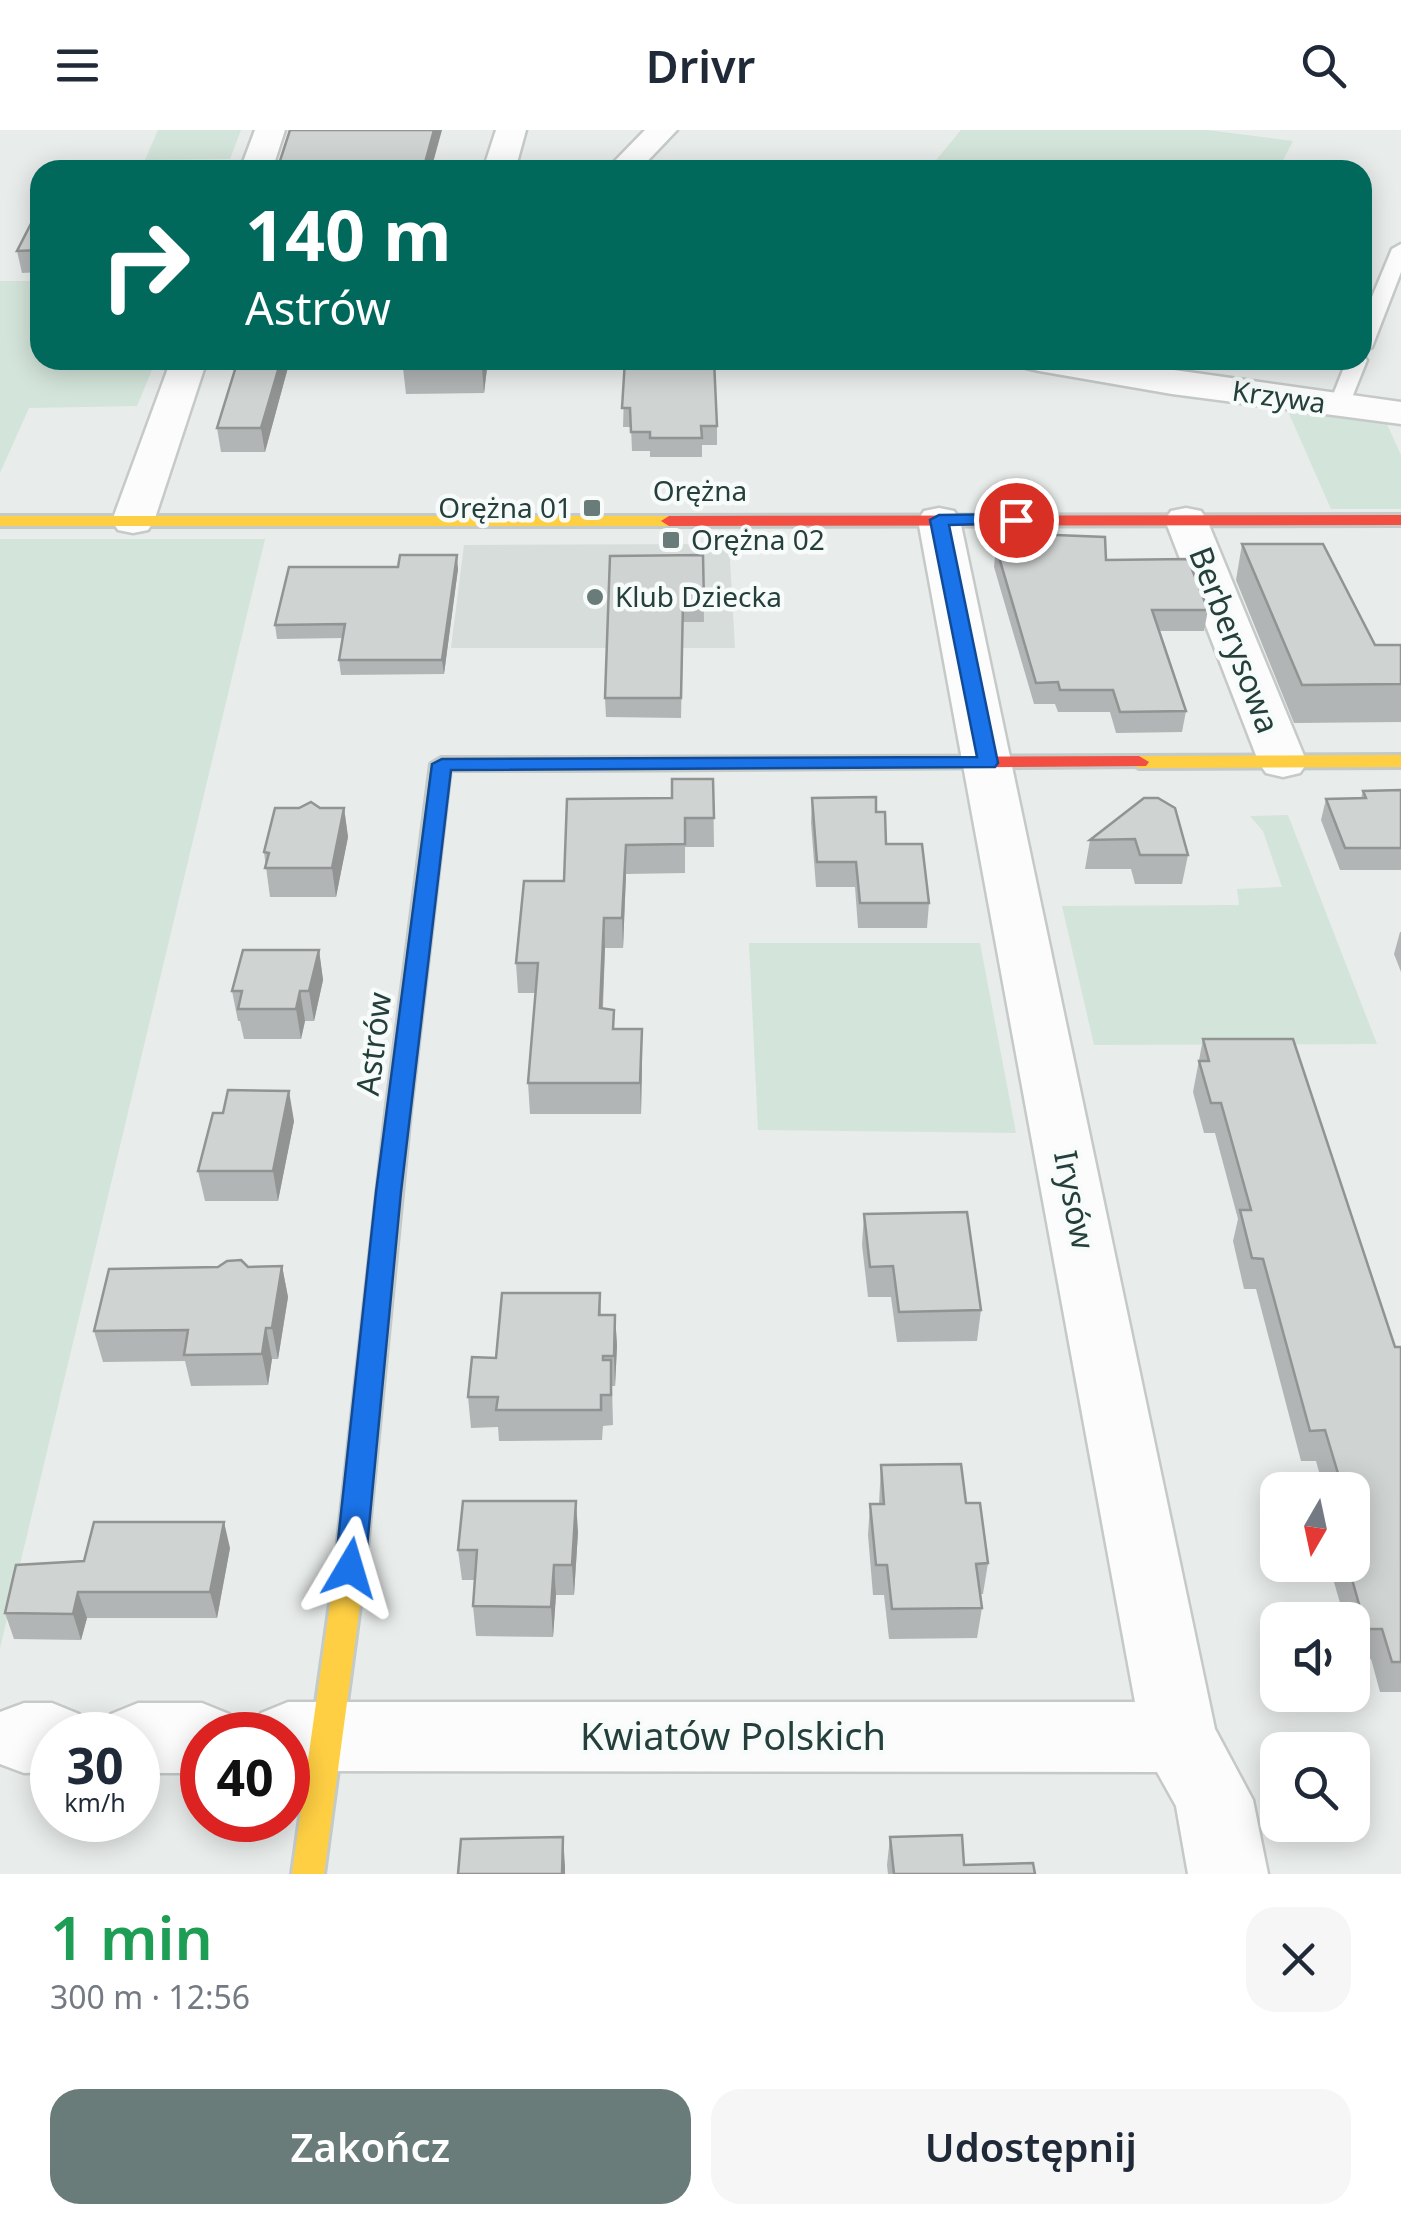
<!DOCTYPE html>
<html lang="pl">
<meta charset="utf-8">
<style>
:root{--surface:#fff;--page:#f6f6f7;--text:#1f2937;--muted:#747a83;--accent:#697c79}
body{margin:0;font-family:"Noto Sans",sans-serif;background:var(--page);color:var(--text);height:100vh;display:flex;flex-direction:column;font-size:38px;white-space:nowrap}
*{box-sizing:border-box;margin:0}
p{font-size:32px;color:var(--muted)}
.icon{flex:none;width:55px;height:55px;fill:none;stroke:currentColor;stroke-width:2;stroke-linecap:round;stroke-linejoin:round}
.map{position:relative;height:1744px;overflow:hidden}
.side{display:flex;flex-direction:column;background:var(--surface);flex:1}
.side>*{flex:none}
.top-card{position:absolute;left:30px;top:30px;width:1342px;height:210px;border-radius:30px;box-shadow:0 5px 25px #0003;background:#00695c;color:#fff;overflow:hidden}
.needle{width:65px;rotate:189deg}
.tools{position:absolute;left:1260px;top:1342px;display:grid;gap:20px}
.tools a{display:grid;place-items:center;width:110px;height:110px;border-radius:20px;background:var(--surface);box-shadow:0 5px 25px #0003;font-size:50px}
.speed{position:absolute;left:30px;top:1582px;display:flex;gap:20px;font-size:50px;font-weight:700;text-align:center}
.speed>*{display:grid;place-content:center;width:130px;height:130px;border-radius:50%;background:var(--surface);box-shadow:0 5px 25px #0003;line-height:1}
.speed small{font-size:25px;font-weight:400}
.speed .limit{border:15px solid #d22;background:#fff;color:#111}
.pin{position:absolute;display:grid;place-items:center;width:85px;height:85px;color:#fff;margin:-42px;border:5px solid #fff;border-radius:50%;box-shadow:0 2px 10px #0007}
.me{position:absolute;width:110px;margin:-55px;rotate:7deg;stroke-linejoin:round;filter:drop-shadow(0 0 8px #0008)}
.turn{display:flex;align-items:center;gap:35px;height:210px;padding:0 50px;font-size:45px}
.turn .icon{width:130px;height:130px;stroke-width:2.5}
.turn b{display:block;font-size:70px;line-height:85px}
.round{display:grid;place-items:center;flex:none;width:105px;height:105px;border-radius:30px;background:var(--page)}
.headline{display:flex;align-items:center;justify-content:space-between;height:170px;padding:0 50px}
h1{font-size:60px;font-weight:600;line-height:75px;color:#1e9e55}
.primary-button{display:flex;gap:20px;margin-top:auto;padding:20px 50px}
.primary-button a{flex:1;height:115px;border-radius:30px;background:var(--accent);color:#fff;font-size:40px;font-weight:600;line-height:115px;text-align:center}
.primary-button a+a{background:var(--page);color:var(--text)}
header{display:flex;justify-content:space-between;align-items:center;height:130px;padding:0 50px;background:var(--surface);font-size:45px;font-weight:600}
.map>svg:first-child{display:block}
</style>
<header><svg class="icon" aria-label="menu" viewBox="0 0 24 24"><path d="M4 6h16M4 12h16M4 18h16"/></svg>Drivr<svg class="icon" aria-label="search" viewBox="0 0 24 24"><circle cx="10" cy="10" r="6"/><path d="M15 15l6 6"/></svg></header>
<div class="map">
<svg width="1401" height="1744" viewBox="0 0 1401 1744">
<rect width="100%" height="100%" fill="#e8eceb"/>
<polygon fill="#d6dddb" points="729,414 735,518 451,518 464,415"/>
<g fill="#d3e4da">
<polygon points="158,0 241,0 230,29 145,30"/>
<polygon points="961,0 1207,0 1293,11 1278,40 928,40"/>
<polygon points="0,151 40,151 40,230 156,230 137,276 29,278 0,343"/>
<polygon points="1287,279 1386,292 1401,325 1401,379 1331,379"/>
<polygon points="0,409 265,409 0,1518"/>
<polygon points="1288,685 1377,914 1094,915 1062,776 1239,775 1237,759 1282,757 1263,701 1250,686"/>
<polygon points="749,813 980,813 1016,1003 758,1000"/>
</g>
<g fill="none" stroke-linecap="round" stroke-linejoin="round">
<g stroke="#c5c9c8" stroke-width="5">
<g id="lane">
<polygon points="1401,114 1401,142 1372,217 1362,223 1362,191 1392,119"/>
<polygon points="1362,225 1367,230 1349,275 1339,281 1332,279 1329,275 1347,230 1362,230"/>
</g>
</g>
<g stroke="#c5c9c8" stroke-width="5">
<g id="street">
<polygon points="255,0 285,0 272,40 240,40"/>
<polygon points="496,0 526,0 515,40 483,40"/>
<polygon points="645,0 677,0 639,40 606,40"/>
<polygon points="171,230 207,230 154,391 148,400 133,403 118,400 112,391"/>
<polygon points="1021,230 1103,230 1401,272 1401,294 1172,264 1039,241 1026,238"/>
<polygon points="939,378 954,381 960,390 1215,1599 1253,1670 1268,1744 1188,1744 1176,1676 1157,1642 288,1641 288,1605 251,1605 261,1583 288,1572 1135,1572 918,390 924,381"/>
<polygon points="1186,378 1201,381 1207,390 1307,633 1300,643 1283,647 1266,643 1259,633 1165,390 1171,381"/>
<polygon points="24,1573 52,1573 79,1584 89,1605 52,1605 52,1642 24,1643 0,1634 0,1582"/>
<polygon points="138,1573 202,1573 229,1584 239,1605 202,1605 202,1643 138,1643 138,1605 101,1605 111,1584"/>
</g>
</g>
<g stroke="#c4cac8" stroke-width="6">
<polygon id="fast" points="441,628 573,628 583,634 573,640 450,640 410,983 398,991 386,983 431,634"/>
</g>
<g stroke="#c4cac8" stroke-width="6">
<g id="slow">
<polygon points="0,386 669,386 677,391 669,396 0,396"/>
<polygon points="1401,625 1401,637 1139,638 1129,632 1139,626"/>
<polygon points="398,975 410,983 365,1438 324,1744 292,1744 335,1438 386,983"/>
</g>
</g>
<g stroke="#c4cac8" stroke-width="6">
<g id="jam">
<polygon points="1401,385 1401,395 669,396 661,391 669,386"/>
<polygon points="1139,626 1149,632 1146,636 573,640 563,634 573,628"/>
</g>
</g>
<use href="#lane" fill="#fcfcfc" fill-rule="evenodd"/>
<use href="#street" fill="#fcfcfc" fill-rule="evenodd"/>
<use href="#fast" fill="#16e098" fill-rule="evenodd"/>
<use href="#slow" fill="#ffcf43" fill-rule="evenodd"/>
<use href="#jam" fill="#f24e42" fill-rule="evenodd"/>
</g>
<g fill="#b2b5b5">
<polygon points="40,76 40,142 22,143 17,121"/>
<polygon points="290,230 265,322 221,322 217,298"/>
<polygon points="488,230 484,263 406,264 403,238"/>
<polygon points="625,230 717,296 717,315 702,315 702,327 650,327 650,321 632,321 631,297 623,297"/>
<polygon points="1031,404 1106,430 1208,480 1204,501 1159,501 1186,581 1182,602 1116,603 1110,582 1058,582 1055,574 1034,574 994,437 996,417 1029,419"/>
<polygon points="1242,414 1375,515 1401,515 1401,592 1294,593 1236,450"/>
<polygon points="703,425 704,492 683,492 681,588 606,587 605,568"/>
<polygon points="398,437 458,439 444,544 341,545 339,530 343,508 277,509 275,495"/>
<polygon points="713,649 714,717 685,717 685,743 626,744 623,818 605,818 603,879 614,880 614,899 642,929 641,984 530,984 528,953 536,863 518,863 516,833 564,751 672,668"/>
<polygon points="1401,660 1401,740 1340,740 1321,690 1326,669 1361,668 1363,661"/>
<polygon points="812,668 876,682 886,714 929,773 927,798 858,798 855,757 816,757 811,693"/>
<polygon points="1144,668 1188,725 1182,754 1135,754 1131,739 1085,739 1090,710"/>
<polygon points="320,678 344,678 348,707 336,767 270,767 264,722"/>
<polygon points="1400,802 1401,802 1401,842 1394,824"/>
<polygon points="319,820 323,850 314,891 305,891 301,909 244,909 240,891 238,891 232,861"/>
<polygon points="1203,909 1395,1217 1401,1217 1401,1562 1380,1562 1371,1529 1355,1529 1352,1519 1352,1490 1345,1490 1329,1435 1352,1435 1352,1360 1324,1360 1316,1331 1301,1331 1256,1159 1244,1159 1233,1111 1238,1089 1215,1003 1204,1003 1193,962"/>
<polygon points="294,991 278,1071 205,1071 198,1041"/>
<polygon points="864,1084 981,1180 977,1211 897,1212 891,1167 868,1167 862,1115"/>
<polygon points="282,1136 288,1167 278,1229 272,1229 268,1255 191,1256 185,1231 103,1232 94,1201 248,1137"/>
<polygon points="600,1163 601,1185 615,1185 617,1216 615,1256 612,1256 613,1295 603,1296 602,1310 499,1311 498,1297 471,1298 468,1267 496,1228"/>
<polygon points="881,1335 966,1373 988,1433 983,1464 980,1464 982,1478 977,1508 889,1509 884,1465 873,1465 868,1405 870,1374 879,1374"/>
<polygon points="578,1402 574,1465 556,1465 553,1507 476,1506 473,1476 475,1450 462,1450 458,1420"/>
<polygon points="230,1418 217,1488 87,1488 81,1510 14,1509 5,1483 84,1431"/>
<polygon points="890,1707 964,1735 1035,1744 888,1744 887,1735"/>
</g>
<g fill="#919493">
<polygon points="434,0 442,0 431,40 423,40"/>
<polygon points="281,230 290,230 265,322 261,298"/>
<polygon points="483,230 488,230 484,263 482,238"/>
<polygon points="457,425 458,439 444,544 442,530"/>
<polygon points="344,678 348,707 336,767 332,738"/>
<polygon points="626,715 626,744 623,818 622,788"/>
<polygon points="604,788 605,818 601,908 600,878"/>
<polygon points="319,820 323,850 314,891 309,861"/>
<polygon points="300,861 305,891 301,909 296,879"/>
<polygon points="642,899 642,929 641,984 640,953"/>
<polygon points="289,961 294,991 278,1071 273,1041"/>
<polygon points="282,1136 288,1167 278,1229 272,1198"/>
<polygon points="615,1185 617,1216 615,1256 614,1226"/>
<polygon points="266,1198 272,1229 268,1255 262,1224"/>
<polygon points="576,1371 578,1402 574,1465 572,1435"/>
<polygon points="224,1392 230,1418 217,1488 210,1462"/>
<polygon points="554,1435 556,1465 553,1507 551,1477"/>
<polygon points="78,1462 87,1488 81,1510 73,1484"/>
<polygon points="563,1707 565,1736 565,1744 562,1744"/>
</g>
<g fill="#cfd3d2" stroke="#919493" stroke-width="2.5">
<polygon points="290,0 434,0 423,40 277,40"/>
<polygon points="191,36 190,40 138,40 139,40"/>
<polygon points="40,76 40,120 17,121"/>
<polygon points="238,230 281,230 261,298 217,298"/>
<polygon points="408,230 483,230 482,238 403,238"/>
<polygon points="625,230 714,230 717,296 701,296 702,308 650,308 650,302 631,302 630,278 622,278"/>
<polygon points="1031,404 1105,407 1106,430 1188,429 1208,480 1152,480 1186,581 1120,582 1113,560 1060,560 1058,552 1036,553 996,417 1030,419"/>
<polygon points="1242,414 1323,414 1375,515 1401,515 1401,554 1302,555"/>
<polygon points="400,425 457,425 442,530 339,530 345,494 275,495 289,437 398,437"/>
<polygon points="703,425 704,473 683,473 681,568 605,568 610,426"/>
<polygon points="672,649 713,649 714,688 685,688 685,714 626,715 622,788 604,788 600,878 614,880 613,899 642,899 640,953 528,953 538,833 516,833 524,751 564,751 567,669 672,668"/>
<polygon points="1401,660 1401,718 1345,718 1326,669 1366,668 1363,661"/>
<polygon points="876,667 876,682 885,682 886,714 922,714 929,773 860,773 856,732 817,732 812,668"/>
<polygon points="1144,668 1158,668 1175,678 1188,725 1140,725 1135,709 1090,710"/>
<polygon points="311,672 320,678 344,678 332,738 265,738 269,723 264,722 275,678 299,678"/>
<polygon points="243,820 319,820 309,861 300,861 296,879 238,879 242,861 232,861"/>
<polygon points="1203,909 1293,909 1395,1217 1401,1217 1401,1532 1392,1532 1382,1499 1366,1499 1348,1435 1352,1435 1352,1402 1355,1402 1352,1394 1352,1360 1343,1360 1325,1300 1310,1301 1263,1129 1252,1128 1240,1080 1251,1080 1221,973 1211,973 1199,931 1209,931"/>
<polygon points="228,960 289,961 273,1041 198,1041 213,983 223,983"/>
<polygon points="967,1082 981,1180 899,1182 893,1136 870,1137 864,1084"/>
<polygon points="241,1130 248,1137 282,1136 272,1198 266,1198 262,1224 184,1225 188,1200 94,1201 109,1139 218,1137 227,1131"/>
<polygon points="502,1163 600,1163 599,1185 615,1185 614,1226 603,1226 603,1230 611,1230 611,1265 601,1265 601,1280 496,1280 498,1267 468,1267 472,1227 496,1228"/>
<polygon points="961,1334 966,1373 980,1373 988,1433 976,1434 982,1478 892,1479 887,1435 876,1435 870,1374 884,1374 881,1335"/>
<polygon points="463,1371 576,1371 572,1435 554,1435 551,1477 473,1476 477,1420 458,1420"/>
<polygon points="94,1392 224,1392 210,1462 78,1462 73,1484 5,1483 16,1435 84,1431"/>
<polygon points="962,1705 964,1735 1033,1733 1035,1744 894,1744 890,1707"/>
<polygon points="563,1707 562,1744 458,1744 461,1709"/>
</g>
<polygon fill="#1a73e8" stroke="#114b97" stroke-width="2.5" points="1016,384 1024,390 1022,393 949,395 998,633 995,637 451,640 401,1062 365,1438 360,1447 350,1450 340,1447 335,1438 376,1062 432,634 442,629 977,627 930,390 939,385"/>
<g fill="#697c79" stroke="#f7fbf9" stroke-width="4">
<rect x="582" y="368" width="20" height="20" rx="5"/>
<rect x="661" y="400" width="20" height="20" rx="5"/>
<circle cx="595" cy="467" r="10"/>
</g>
<g text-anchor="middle" stroke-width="9" stroke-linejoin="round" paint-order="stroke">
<g font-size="28" fill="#25403c" stroke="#f7fbf9">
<text transform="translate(1279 267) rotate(8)" y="10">Krzywa</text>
<text x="700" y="371">Orężna</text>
</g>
<g font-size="28" fill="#25403c" stroke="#f7fbf9" text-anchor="start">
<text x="572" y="388" text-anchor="end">Orężna 01</text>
<text x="691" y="420">Orężna 02</text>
<text x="615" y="477">Klub Dziecka</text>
</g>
<g font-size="32" fill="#25403c" stroke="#f7fbf9">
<text transform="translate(1234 510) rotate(69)" y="11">Berberysowa</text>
<text transform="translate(374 914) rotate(-83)" y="11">Astrów</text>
<text transform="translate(1074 1070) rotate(79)" y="11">Irysów</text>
</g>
<g font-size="38" fill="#25403c" stroke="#f7fbf9">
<text x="733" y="1620">Kwiatów Polskich</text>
</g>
</g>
</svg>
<div class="tools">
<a><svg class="needle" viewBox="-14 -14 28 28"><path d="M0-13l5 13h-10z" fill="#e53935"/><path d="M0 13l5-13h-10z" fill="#747a83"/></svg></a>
<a><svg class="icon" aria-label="sound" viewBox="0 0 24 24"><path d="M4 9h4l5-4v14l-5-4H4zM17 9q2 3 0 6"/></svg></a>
<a><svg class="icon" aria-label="search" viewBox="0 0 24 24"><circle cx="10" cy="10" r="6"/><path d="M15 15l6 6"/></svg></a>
</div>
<div class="speed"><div>30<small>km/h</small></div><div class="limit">40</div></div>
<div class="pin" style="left:1016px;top:390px;background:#d93025"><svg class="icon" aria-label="arrive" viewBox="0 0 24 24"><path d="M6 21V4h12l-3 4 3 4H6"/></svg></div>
<svg class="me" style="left:350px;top:1438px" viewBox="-20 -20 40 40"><path d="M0-17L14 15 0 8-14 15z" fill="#1a73e8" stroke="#fff" stroke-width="4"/></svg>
<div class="top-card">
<div class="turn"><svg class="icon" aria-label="right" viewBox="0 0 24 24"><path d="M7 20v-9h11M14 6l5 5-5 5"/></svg><div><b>140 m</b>Astrów</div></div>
</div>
</div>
<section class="side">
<div class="headline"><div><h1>1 min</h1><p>300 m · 12:56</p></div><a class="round"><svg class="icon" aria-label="close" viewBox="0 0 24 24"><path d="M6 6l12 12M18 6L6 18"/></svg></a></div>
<div class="primary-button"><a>Zakończ</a><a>Udostępnij</a></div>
</section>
